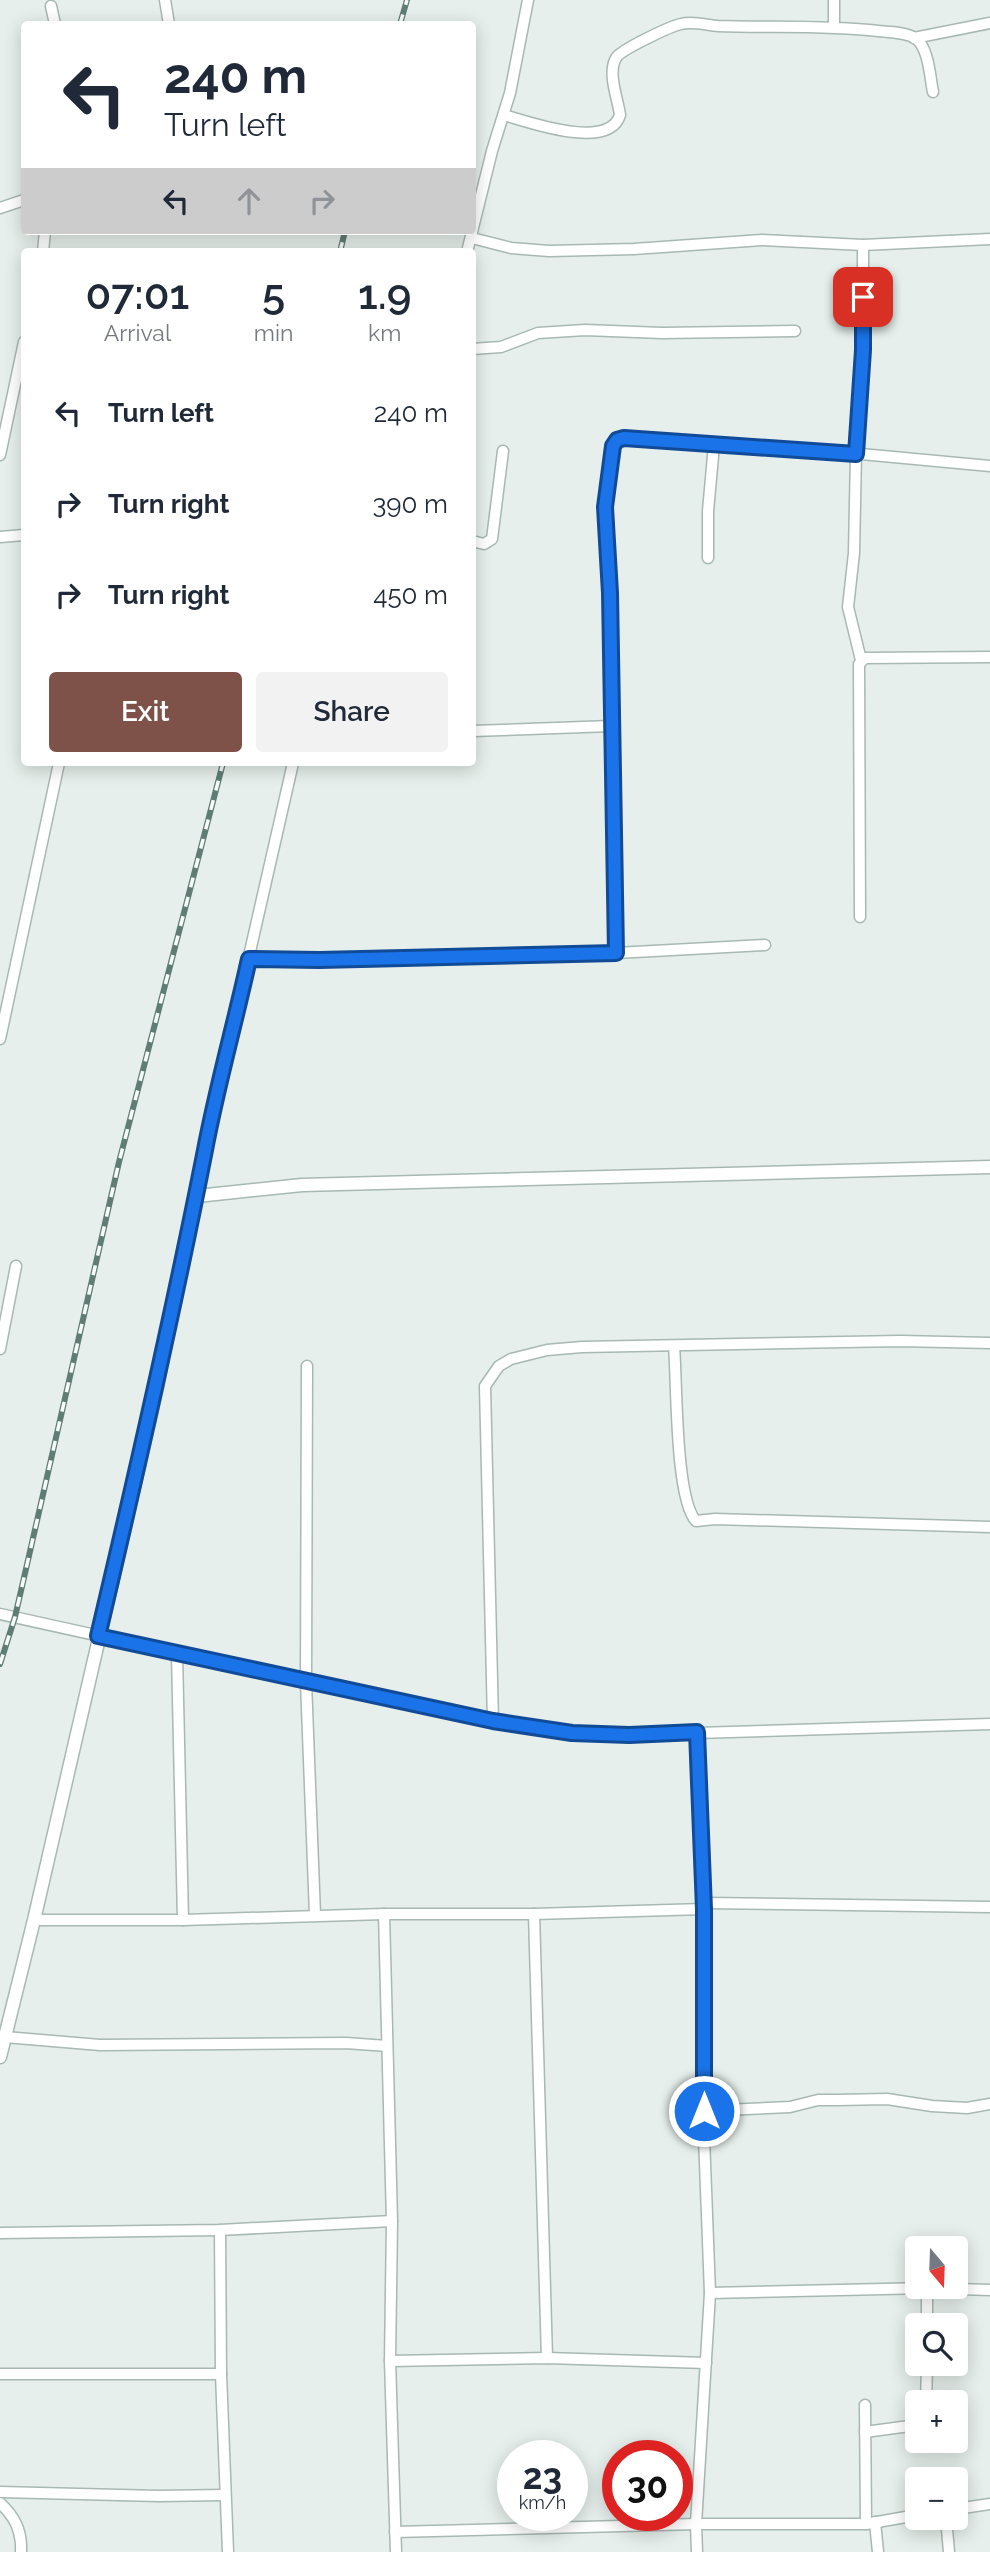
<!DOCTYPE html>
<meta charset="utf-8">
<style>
:root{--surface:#fff;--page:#f2f2f3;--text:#1f2937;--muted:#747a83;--accent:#7f5249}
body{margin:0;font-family:Raleway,sans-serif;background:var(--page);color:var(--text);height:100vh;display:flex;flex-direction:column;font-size:26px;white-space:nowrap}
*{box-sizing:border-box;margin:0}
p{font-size:23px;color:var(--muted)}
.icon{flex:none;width:38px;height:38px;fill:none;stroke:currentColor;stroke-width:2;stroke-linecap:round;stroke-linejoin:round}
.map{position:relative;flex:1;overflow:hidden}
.side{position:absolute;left:21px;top:248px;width:455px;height:518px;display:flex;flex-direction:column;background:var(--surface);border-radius:7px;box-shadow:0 4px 18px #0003}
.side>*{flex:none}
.guide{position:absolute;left:21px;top:21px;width:455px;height:214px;border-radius:7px;box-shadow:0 4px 18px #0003;background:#fff;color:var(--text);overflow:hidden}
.needle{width:46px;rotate:161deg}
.buttons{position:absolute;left:905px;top:2236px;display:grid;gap:14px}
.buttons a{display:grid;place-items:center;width:63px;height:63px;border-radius:7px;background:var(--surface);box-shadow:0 4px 18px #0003;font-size:35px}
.speed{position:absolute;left:497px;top:2440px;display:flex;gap:14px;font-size:35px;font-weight:700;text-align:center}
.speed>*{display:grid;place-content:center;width:91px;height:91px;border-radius:50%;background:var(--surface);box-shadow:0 4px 18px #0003;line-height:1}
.speed small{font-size:18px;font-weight:400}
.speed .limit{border:10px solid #d22;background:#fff;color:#111}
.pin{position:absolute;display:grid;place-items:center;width:60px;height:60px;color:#fff;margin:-30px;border-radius:14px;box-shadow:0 4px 10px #0006}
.me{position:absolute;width:77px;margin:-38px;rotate:0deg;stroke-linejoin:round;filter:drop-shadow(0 0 5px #0008)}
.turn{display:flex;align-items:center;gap:24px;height:147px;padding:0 28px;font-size:32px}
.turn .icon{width:91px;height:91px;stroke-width:2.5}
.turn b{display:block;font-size:49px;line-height:60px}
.lanes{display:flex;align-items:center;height:66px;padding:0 28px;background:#0003;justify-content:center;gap:35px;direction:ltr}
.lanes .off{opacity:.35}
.eta{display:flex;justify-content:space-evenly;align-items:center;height:119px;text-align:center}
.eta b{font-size:42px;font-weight:600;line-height:49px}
.action{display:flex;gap:14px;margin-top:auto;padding:14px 28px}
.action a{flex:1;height:80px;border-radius:7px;background:var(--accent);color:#fff;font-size:28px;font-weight:600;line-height:80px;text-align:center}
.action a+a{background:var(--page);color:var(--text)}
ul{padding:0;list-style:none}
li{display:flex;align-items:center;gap:21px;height:91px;padding:0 28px}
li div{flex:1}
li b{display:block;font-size:26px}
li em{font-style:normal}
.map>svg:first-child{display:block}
</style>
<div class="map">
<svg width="990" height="2552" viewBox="0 0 990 2552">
<rect width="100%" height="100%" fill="#e6efeb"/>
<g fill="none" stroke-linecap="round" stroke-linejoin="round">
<g stroke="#a8b8b2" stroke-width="13">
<g id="minor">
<polyline points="165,0 169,24"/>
<polyline points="51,6 55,24"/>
<polyline points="834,27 834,0"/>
<polyline points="914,38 990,23"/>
<path d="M504,115C529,122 609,151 620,115C618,99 607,73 616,58C620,50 671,26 681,24C693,21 706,25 718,26C771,28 825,25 878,31C889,32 905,32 915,38C929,47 930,78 933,92"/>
<polyline points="0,208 24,200"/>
<polyline points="472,238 511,248 549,251 634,249 762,240 863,245 990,239"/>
<polyline points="43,252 45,231"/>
<polyline points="467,252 492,151 510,93 528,0"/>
<polyline points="472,349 501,347 538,333 585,330 662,333 795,331"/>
<polyline points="0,455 24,342"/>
<polyline points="0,537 24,535"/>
<polyline points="472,541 484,544 492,539 503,451"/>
<polyline points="708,558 708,511 714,445"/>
<polyline points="861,660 848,607 854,553 856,454 863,350 863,245"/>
<polyline points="472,731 611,726"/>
<polyline points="860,917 859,664 865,658 990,657"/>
<polyline points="616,953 610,593 605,507 615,442 624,438 829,451 990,466"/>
<polyline points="249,959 319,960 616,953 765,945"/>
<polyline points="0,1039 59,763"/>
<polyline points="197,1196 205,1149 293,763"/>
<path d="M674,1346C677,1381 675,1499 696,1521L715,1519L990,1527"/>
<polyline points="0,1349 16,1266"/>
<polyline points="307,1366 306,1682 315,1915"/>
<polyline points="0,1614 458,1715 572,1733 630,1735 990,1724"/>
<polyline points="177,1654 183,1920"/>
<polyline points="493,1722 485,1386 499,1366 511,1359 547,1350 582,1347 900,1341 990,1343"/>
<polyline points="697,1732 704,1909 703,2111 710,2293 696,2524 697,2552"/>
<polyline points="704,1903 990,1907"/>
<polyline points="384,1914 392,2221 390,2361 396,2552"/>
<polyline points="534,1914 547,2358"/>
<polyline points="34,1920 183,1920 384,1914 534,1914 704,1909"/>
<polyline points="5,2037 100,2045 346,2043 387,2046"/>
<polyline points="703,2111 790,2107 818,2100 837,2100 887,2099 932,2106 967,2108 990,2104"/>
<polyline points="220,2230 221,2374 228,2552"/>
<polyline points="0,2233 220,2230 392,2221"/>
<polyline points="710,2293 927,2288 990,2290"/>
<polyline points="927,2326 927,2288"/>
<polyline points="390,2361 547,2358 706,2363"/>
<polyline points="0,2374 221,2374"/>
<polyline points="926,2403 927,2364"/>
<polyline points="865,2405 866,2524"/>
<polyline points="865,2432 917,2425"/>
<polyline points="0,2492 159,2496 224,2495"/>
<path d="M0,2503C15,2517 22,2531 21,2552"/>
<polyline points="956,2509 990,2504"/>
<polyline points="946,2518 949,2552"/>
<polyline points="875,2522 878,2552"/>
<polyline points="395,2532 696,2524 866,2524 917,2515"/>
</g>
</g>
<g stroke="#a8b8b2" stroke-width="15">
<polyline id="tertiary" points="0,2057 34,1920 157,1387 185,1242 197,1196 302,1185 990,1167"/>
</g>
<use href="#minor" stroke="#fff" stroke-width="10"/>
<use href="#tertiary" stroke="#fff" stroke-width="12"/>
<g stroke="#5f7d75" stroke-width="6">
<g id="rail">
<polyline points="400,24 407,0"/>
<polyline points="340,252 345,231"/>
<polyline points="0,1664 15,1617 119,1162 223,763"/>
</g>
</g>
<use href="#rail" stroke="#f7fbf9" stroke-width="3.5" stroke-dasharray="10" stroke-linecap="butt"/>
</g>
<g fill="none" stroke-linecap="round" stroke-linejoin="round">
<g stroke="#114b97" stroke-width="18">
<path id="route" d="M704,2111V1909L697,1732L629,1735L572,1733L493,1721L98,1636C136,1475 173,1313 205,1150C217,1086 235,1023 249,959L319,960L616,953L610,593L605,507L613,446L617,440L624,438L856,454L863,350V297"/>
</g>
<use href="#route" stroke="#1a73e8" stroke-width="12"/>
</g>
</svg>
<div class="buttons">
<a><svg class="needle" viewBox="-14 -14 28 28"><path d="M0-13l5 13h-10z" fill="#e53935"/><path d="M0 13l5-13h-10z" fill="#747a83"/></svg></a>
<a><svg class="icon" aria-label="search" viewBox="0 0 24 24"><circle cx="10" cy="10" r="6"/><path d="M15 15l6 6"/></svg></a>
<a>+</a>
<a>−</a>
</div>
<div class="speed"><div>23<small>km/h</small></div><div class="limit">30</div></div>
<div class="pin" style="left:863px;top:297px;background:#d93025"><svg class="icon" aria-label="arrive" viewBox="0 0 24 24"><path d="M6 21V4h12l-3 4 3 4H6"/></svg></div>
<svg class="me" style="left:704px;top:2111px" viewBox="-20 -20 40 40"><circle r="17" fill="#1a73e8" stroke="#fff" stroke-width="3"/><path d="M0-11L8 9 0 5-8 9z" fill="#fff"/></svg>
<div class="guide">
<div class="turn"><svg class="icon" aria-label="left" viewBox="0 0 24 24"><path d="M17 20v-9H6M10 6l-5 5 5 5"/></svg><div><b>240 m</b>Turn left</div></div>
<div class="lanes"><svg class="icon" aria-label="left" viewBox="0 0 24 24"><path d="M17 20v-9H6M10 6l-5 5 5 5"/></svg><svg class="icon off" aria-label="ahead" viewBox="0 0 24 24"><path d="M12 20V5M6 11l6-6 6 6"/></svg><svg class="icon off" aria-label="right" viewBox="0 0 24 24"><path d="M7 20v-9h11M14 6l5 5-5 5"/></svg></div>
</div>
<section class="side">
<div class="eta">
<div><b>07:01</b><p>Arrival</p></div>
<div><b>5</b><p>min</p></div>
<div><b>1.9</b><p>km</p></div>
</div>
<ul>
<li><svg class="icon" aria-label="left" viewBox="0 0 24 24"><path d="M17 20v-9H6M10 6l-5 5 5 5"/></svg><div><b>Turn left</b></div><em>240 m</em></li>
<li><svg class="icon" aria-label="right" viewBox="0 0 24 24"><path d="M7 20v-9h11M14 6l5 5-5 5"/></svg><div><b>Turn right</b></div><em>390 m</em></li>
<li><svg class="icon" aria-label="right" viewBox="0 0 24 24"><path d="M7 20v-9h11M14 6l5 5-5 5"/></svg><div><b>Turn right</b></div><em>450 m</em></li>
</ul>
<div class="action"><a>Exit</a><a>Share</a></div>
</section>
</div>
